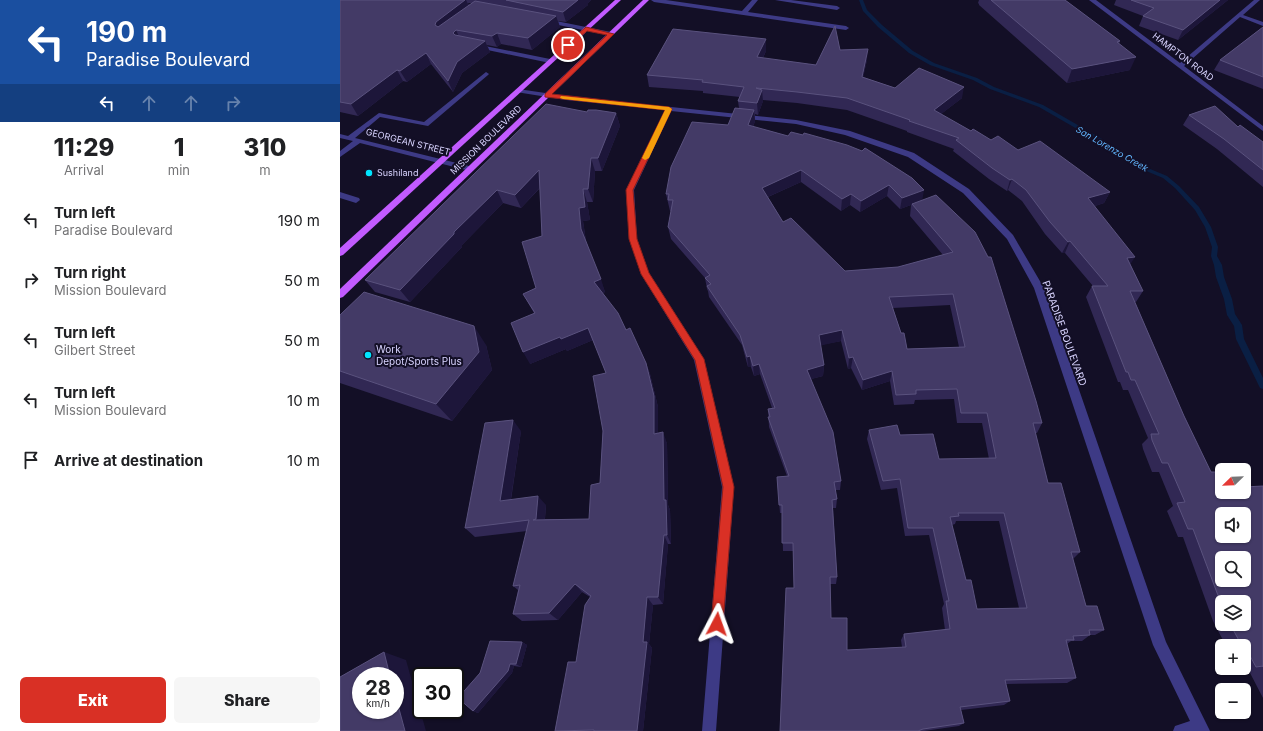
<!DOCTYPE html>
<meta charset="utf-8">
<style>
:root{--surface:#fff;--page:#f6f6f6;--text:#202124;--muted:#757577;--accent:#d93025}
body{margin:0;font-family:Inter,sans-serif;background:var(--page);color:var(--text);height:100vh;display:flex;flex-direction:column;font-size:15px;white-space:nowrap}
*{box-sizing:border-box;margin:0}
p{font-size:13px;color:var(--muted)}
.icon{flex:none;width:22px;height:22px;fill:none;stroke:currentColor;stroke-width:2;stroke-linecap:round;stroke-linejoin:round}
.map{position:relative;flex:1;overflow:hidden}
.drawer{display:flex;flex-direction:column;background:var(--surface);width:340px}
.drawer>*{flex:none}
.banner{background:#1a4fa0;color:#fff;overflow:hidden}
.needle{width:26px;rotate:247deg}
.controls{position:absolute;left:875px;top:463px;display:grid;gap:8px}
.controls a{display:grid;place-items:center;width:36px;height:36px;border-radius:6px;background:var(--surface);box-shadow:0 1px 3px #0004;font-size:20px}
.speed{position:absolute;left:12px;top:667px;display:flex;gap:8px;font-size:20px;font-weight:700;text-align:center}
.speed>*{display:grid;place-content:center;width:52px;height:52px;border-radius:50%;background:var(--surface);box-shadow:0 1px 3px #0004;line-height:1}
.speed small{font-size:10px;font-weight:400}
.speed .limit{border:2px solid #111;border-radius:6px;background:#fff;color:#111}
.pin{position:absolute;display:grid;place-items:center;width:34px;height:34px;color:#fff;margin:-17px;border:2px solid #fff;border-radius:50%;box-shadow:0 1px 4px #0007}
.me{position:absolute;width:44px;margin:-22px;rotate:4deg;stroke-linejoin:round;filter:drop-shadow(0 0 3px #0008)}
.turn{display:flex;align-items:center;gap:14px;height:84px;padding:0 20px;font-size:18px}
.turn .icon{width:52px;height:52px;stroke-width:2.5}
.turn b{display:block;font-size:28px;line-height:34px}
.lanes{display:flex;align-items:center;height:38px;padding:0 20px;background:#0003;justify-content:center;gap:20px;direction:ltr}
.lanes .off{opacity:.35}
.eta{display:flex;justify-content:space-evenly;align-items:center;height:68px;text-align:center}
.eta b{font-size:24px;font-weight:800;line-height:28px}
.primary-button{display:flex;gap:8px;margin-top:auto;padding:8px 20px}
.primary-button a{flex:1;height:46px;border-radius:6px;background:var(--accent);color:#fff;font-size:16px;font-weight:800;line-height:46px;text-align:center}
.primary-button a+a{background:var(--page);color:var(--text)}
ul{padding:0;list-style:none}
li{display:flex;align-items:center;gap:12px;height:60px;padding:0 20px}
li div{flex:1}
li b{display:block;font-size:15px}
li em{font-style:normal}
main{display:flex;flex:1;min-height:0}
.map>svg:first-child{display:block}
</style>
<main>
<section class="drawer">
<div class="banner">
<div class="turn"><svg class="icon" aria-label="left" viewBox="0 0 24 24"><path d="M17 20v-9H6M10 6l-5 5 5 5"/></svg><div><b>190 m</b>Paradise Boulevard</div></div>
<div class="lanes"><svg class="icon" aria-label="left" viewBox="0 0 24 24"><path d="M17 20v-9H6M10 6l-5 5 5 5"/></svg><svg class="icon off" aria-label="ahead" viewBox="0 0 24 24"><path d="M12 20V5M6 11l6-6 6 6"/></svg><svg class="icon off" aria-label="ahead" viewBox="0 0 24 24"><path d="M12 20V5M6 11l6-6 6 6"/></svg><svg class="icon off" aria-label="right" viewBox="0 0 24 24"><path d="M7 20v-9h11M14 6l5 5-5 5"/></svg></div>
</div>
<div class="eta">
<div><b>11:29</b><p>Arrival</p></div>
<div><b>1</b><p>min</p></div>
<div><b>310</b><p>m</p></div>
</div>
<ul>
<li><svg class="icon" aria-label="left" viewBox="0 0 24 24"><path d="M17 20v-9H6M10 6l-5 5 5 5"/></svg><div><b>Turn left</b><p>Paradise Boulevard</p></div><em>190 m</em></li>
<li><svg class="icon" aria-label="right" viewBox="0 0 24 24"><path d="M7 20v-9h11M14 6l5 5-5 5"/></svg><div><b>Turn right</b><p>Mission Boulevard</p></div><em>50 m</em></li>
<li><svg class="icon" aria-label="left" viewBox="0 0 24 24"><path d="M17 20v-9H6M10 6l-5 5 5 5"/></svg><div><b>Turn left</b><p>Gilbert Street</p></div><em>50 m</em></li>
<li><svg class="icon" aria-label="left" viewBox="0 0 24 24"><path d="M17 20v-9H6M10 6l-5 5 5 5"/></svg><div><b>Turn left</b><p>Mission Boulevard</p></div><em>10 m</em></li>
<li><svg class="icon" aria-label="arrive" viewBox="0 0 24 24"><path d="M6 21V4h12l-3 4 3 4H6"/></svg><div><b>Arrive at destination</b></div><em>10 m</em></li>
</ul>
<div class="primary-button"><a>Exit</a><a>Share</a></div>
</section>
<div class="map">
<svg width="923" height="731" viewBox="0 0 923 731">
<rect width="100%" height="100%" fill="#130f26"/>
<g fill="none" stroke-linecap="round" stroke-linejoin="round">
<polygon fill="#0a1f44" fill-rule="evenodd" points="519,0 523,0 527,10 542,25 573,51 594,63 637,78 654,87 703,105 762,139 803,166 827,176 839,186 859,207 871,227 878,247 877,256 882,265 884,277 892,299 895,314 902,325 904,339 923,378 923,389 920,388 896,339 894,326 887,315 884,299 876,277 874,265 871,256 872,247 865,227 855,210 835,188 823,178 799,168 758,141 699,107 650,89 633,80 590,65 569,53 538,27 523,11"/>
<g fill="#3d3a85" fill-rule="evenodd">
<polygon points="311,0 326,0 402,11 412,0 418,0 408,12 506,26 509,28 506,30 314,2"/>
<polygon points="435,0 451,0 497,6 500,8 497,10"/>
<polygon points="749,0 756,0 840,63 914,0 920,0 903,15 923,22 923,26 900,17 844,66 923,126 923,131"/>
<polygon points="206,19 271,32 274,34 271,36 204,22 204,20"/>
<polygon points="135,44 210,59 213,61 210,63 133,47 133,45"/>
<polygon points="146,72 149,74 148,75 88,126 40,117 15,138 133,167 133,171 130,171 20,143 0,157 0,151 13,141 0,138 0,134 8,136 39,113 84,122"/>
<polygon points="178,89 226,96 456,120 510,131 574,153 629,189 673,235 704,288 826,642 870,731 833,731 835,726 850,721 813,645 694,288 667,239 623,193 568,157 505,135 456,124 331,111 294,190 297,239 309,273 364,359 394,487 376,731 362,731 382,487 354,360 301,274 289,239 286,190 325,110 226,100 176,92 175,91"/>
<polygon points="0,192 19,198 20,200 16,203 0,198"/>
</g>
<g fill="#c25bff" fill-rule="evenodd">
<polygon points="275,0 281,0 3,255 0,256 0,248"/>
<polygon points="303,0 309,0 3,297 0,298 0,289"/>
</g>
</g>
<g fill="#312854" fill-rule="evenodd">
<path d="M0,0H251L248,3V5L226,22L218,21L220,27L192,50L161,44L157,47L147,45L150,52L122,73L113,92L91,64L67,82L63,81L18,116L0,112ZM128,3H132L129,5Z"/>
<polygon points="639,0 725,0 780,41 779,44 790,70 727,83 639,5 639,4 638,3"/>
<polygon points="776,0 888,0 838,40 799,26 803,16 774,5"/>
<polygon points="923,27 923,89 874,70 880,60"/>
<path d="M500,50L527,60L523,77L555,88L622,98L601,114L631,131L651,140L678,150L770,192L764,203L755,206L790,264L803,291L796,302H795L844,416L871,472L882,492L923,486V698L909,671L902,672L900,668H904V646H886L873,621L843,537H838L827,511L833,506L819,472H812L803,449L802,444L808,438L788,390H783L780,382H778L746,297L752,286H753L725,253H722L705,234L682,201L668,190L667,191L649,179L613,151L614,149L567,132V131L507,110L457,103L423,100V101L418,115L415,114V121L413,127L448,136L582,201L596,195L702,423L697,433H695L708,483L740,552L733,559L746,606L764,630L755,635H750L742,641H731L727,644L736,678L727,683L666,684L670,701L664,705L621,710L624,723L619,726L584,731H440L454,588L453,551H443L442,513H440L437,477L447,476L429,427L428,409L432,408L420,374L414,376L411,367H408L402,345L369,297L368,291L367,289L365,278L331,239L328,227L331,211H330L326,194L388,125L399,108L398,101L400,97L363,93V91L309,87L307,75L426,51L423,58L476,65ZM461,182L501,211L510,205L520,212L547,196L560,209L571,205L570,216L603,255L558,267L505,271L443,222L428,197ZM610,305L619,347L567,349L561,333L553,308ZM501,341L508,369L511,368L522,390L550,381L554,405L574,404L575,400L614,399L617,423H642L649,459H599L560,435L529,430L527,439L541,490L557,488L565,536L589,535L604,604L602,608L605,630L564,634L561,640L562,647L507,650L491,618L490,584H496L497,577L493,508H496L497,499L495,490H500L501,481L471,379L483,376L484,365L480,345ZM616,521H659L679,608L637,609L626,580L612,525L615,524ZM882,602L904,624H882Z"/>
<polygon points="247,112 276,113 280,126 262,171 255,171 253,202 247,202 250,220 243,221 246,241 265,292 263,293 286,330 306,363 310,374 318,407 318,433 327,443 328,505 330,510 331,544 328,544 323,604 313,605 309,644 312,648 303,731 215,731 236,662 250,597 242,592 218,620 182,621 173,614 178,590 173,586 187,531 135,537 125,528 181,431 171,500 206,505 205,519 249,519 260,483 266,373 253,340 227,351 226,349 190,364 194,313 183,294 196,288 202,236 200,188 181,208 163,203 122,245 122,247 70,302 35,292 25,280"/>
<polygon points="849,115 898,127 923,142 923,187 877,149 843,125"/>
<polygon points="0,315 146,345 152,370 112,421 0,383"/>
<polygon points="182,642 187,645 181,667 174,666 172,673 138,713 133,711"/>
</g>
<g fill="#1d163a">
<polygon points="125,0 126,0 131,10 100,36 95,25 96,22"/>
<polygon points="238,0 251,0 248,3 248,5 226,22 223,12"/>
<polygon points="880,0 888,0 838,40 843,30"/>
<polygon points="216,16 220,27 192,50 188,38"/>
<polygon points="116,30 121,41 118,44 113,33"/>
<polygon points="157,33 161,44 157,47 152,36"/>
<polygon points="426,39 426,51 418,68 417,57"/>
<polygon points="145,41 150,52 122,73 113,92 108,81 117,62"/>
<polygon points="528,49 527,60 521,88 522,77"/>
<polygon points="86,53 91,64 67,82 60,71"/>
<polygon points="796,57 790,70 727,83 732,69"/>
<polygon points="57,70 63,81 18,116 11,104"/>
<polygon points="624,87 622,98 592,121 594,110"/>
<polygon points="422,90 423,101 418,115 417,103"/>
<polygon points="414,110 415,121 409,137 408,125"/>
<polygon points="276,113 280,126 262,171 258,158"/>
<polygon points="251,158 255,171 253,202 248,189"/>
<polygon points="199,170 204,183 181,208 175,195"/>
<polygon points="461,170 461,182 423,199 422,188"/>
<polygon points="672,179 668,190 667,191 670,180"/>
<polygon points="549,185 547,196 520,212 521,201"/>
<polygon points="243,189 247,202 250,220 243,221 246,242 241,229 239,208"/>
<polygon points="157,190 163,203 122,245 122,247 70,302 60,290 114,232"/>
<polygon points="584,190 582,202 572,204 571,205 560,209 562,198"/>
<polygon points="770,192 764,203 743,210 748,198"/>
<polygon points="511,194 510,205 501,211 502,199"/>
<polygon points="730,241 725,253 722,253 728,242"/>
<polygon points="795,257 788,268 787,258"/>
<polygon points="261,279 265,292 259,295 254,282"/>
<polygon points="134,326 146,345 152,370 112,421 96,404"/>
<polygon points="248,328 253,340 227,351 226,349 190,364 183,352 220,337"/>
<polygon points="502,330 501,341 479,346 479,335"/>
<polygon points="410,356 411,367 408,367 407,357"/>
<polygon points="513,357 511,368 508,369 509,358"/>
<polygon points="306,363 310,374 318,407 318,444 314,434"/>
<polygon points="419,364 420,374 414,376 413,366"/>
<polygon points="484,365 483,376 467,380 467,370"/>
<polygon points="552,371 550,381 522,390 523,380"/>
<polygon points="173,420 181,431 169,511 160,501"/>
<polygon points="323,432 327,443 328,505 330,510 331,544 327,535 324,500"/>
<polygon points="198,496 206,505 204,528 196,519"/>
<polygon points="324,535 328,544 323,604 318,597"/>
<polygon points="235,584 242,592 218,620 209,613"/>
<polygon points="307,597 313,605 309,644 312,648 303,731 297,731 303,642"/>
<polygon points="182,642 187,645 181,667 176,664"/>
<polygon points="44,652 66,660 86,731 65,731 55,694 55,676 50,676"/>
<polygon points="170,664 174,666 172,673 138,713 133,711"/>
</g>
<g fill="#433a66" stroke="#5a527e" fill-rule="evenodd">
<polygon points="0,0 125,0 96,22 95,25 98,27 135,1 216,16 188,38 157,33 152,36 116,30 113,33 115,35 145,41 117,62 108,81 86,53 60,71 57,70 11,104 0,102"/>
<polygon points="166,0 238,0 223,12"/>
<polygon points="651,0 725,0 780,41 777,42 796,57 732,69"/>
<polygon points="791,0 880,0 843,30 803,16 814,8"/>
<path d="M495,26L500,50L528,49L522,77L555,88L579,68L624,87L594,110L631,131L633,129L651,140L658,136L678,150L700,141L770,192L748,198L795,257L787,258L803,291H790L844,416L871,472H882V492H904V487L923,486V667V666L916,667L909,654H907L904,649V646H902L890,624H904V602H882V606L853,529H848L837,503L845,502L828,463H822L812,440L811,434H819L795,380H791L788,372H786L752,286H768L730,241L728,242L710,222L686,190L672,179L670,180L652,168L616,140L619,138L569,121L570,120L507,98L457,92L416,88L422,90L417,103L398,101L404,87L362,82L363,80L307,75L333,29L426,39L417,57L476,65ZM882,514H904V536H882ZM882,558H904V580H882Z"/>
<polygon points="923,27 923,77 880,60"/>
<polygon points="206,104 247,112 248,110 256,110 276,113 258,158 251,158 248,189 243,189 245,207 239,208 241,229 261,279 254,282 278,313 286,330 290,328 306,363 314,396 314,434 323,432 324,500 326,500 327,535 324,535 318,597 307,597 303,642 307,642 297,731 254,731 254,730 215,731 228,662 236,662 245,605 251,596 235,584 209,613 173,614 180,585 173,586 189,520 125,528 145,423 173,420 160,501 198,496 196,519 193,520 249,519 251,485 260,483 263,431 253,376 266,373 248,328 221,339 220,337 183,352 171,323 195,313 183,294 196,288 182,242 202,236 199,170 175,195 157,190 114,232 114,234 60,290 25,280"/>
<polygon points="875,106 898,127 900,125 923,142 923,170 884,139 849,115"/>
<path d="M395,108L414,110L408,125L448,136L451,132L463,135L464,133L507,145L522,151L525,148L572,178L584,190L562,198L549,185L521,201L511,194L502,199L461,170L422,188L443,222L451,218L505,271L558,267L613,252L572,204L596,195L635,232L648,257H651L696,401L702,423H693L708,483H721L740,552H731L746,606H757L764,630H749L750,635L733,636L734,640H726L736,678L665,680L670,701L620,707L624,723L583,729L578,731H440L446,588H454L453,543H442V505H439L437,477L449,476L428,417H430L428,409L435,408L419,364L413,366L410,356L407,357L400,335L367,286L371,284L365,278L370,275L328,227L333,200H328L329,194H326L331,167L352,122L388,125ZM613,294L625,347L567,349L564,333H561L549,297ZM502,330L509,358L513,357L523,380L552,371L556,395L576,394V390L617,389L621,413H647L656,458L599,459L593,434L560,435L557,425L529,430L543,481L560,479L568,528H593L609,601H606L610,629L564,634L566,647L507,650V618H491L490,577H497L492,500L497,499L494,482L501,481L493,432L467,370L484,365L479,335ZM618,513H664L687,608L637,609L631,580H626L610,517L619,516Z"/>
<polygon points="24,292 134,326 139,352 96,404 0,371 0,315"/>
<polygon points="150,641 182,642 176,664 170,664 168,671 133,711 118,698 140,673"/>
<polygon points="44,652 50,676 21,676 21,710 55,710 55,694 65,731 0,731 0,677"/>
</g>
<polygon fill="#d93025" stroke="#8d1f18" points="246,27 274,34 212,94 329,107 332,109 293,190 297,239 309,273 364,359 394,487 383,624 382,628 377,630 373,628 371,624 383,487 355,360 301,274 289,239 286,190 325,110 205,97 205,94 267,35 247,31 230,46 226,46 226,44"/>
<polygon fill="#f59e0b" points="221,96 329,107 332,109 309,158 305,160 302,158 325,110 223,99 220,98"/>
<g fill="#00e5ff" stroke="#130f26" stroke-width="1.5">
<circle cx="29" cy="173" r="4"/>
<circle cx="28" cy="355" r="4"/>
</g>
<g text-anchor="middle" stroke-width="4" stroke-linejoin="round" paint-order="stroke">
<g font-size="9" fill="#d9d4ff" stroke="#130f26">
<text transform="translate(843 57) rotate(37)" y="3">HAMPTON ROAD</text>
<text transform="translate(146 140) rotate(-44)" y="3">MISSION BOULEVARD</text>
<text transform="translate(68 142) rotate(14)" y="3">GEORGEAN STREET</text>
</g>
<g font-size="9" font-style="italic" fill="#62b6ff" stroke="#130f26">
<text transform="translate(772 149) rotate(30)" y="3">San Lorenzo Creek</text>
</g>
<g font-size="9" fill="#d9d4ff" stroke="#130f26" text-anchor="start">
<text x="37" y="176">Sushiland</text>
</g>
<g font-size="10" fill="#d9d4ff" stroke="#130f26">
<text transform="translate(725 333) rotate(70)" y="4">PARADISE BOULEVARD</text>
</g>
<g font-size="10" fill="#d9d4ff" stroke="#130f26" text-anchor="start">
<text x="36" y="353">Work<tspan x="36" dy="12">Depot/Sports Plus</tspan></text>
</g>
</g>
</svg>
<div class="controls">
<a><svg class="needle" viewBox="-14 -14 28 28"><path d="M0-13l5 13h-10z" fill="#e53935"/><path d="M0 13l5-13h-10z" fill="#757577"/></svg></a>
<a><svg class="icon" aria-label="sound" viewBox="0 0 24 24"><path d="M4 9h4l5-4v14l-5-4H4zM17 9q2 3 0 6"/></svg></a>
<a><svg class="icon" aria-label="search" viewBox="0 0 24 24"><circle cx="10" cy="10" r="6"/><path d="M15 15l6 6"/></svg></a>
<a><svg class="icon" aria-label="layers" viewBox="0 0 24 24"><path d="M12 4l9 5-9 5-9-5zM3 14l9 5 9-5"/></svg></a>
<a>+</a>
<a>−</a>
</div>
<div class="speed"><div>28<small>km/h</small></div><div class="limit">30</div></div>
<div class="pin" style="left:228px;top:45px;background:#d93025"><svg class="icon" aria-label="arrive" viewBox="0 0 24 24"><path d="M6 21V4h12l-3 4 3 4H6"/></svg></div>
<svg class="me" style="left:377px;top:624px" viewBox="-20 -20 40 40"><path d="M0-17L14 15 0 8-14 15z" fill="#d93025" stroke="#fff" stroke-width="4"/></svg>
</div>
</main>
